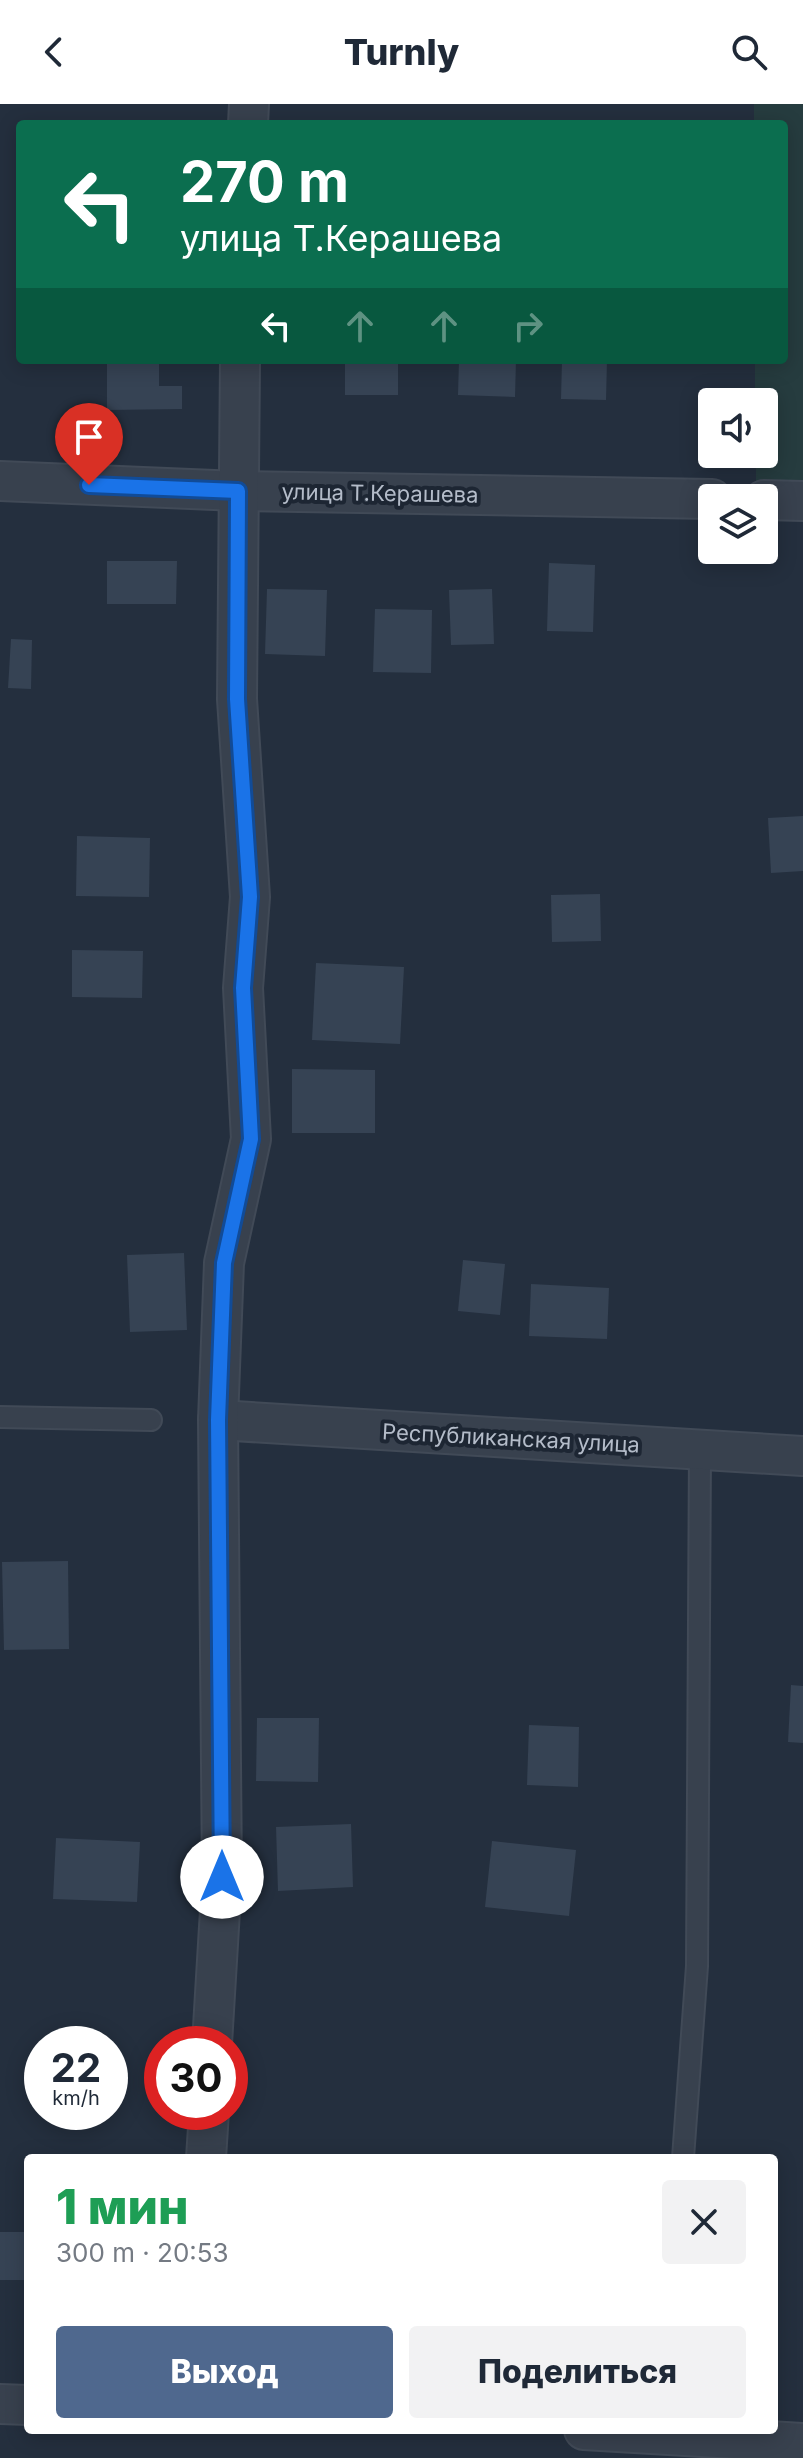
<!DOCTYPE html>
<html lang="ru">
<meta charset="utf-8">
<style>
:root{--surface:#fff;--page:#f2f2f3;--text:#1f2937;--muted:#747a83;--accent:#4f688e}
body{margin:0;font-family:Inter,sans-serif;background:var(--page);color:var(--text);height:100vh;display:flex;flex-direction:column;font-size:30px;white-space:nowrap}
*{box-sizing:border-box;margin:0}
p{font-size:26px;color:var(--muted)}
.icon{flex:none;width:44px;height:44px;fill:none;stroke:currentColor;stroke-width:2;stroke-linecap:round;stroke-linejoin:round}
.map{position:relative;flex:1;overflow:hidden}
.side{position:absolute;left:24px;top:2050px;width:754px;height:280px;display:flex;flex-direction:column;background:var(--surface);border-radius:8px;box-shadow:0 4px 20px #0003}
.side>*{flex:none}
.top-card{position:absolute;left:16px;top:16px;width:772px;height:244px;border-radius:8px;box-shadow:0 4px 20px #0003;background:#0b6e4f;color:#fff;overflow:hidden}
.tools{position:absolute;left:698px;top:284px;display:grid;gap:16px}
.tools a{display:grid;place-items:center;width:80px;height:80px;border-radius:8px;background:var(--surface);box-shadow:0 4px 20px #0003;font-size:40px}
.speed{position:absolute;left:24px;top:1922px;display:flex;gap:16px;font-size:40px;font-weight:700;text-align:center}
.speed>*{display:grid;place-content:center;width:104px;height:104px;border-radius:50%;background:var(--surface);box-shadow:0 4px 20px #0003;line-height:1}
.speed small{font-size:20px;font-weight:400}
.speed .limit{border:12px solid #d22;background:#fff;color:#111}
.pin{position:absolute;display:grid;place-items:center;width:68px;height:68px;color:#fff;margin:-82px -34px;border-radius:50% 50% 50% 0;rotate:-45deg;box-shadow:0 0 8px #0007}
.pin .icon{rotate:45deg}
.me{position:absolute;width:88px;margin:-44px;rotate:0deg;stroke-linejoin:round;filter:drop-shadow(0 0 6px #0008)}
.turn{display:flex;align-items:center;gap:28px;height:168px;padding:0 32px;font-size:36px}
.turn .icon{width:104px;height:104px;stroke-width:2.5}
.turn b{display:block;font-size:56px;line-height:68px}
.lanes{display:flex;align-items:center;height:76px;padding:0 32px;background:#0003;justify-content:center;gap:40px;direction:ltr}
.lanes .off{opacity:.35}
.round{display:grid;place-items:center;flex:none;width:84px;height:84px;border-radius:8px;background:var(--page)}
.overview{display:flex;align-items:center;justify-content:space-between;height:136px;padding:0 32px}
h1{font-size:48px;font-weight:800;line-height:60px;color:#1e9e55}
.cta{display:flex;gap:16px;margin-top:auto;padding:16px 32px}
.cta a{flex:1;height:92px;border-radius:8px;background:var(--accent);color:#fff;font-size:32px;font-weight:800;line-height:92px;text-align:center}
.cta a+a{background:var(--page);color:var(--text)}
header{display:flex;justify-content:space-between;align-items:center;height:104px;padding:0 32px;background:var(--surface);font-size:36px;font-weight:800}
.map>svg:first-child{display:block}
</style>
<header><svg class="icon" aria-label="back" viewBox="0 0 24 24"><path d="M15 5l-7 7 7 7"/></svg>Turnly<svg class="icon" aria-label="search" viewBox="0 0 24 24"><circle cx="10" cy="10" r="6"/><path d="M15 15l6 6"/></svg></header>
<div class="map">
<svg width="803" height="2354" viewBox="0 0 803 2354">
<rect width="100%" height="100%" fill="#242f3e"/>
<polygon fill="#263c3f" points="754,0 803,0 803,397 756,394 756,350 764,350 764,298 755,298 755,256 784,256 784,20 754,20"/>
<g fill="#364354">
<polygon points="107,256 159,256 159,282 182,282 182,305 107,306"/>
<rect x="345" y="256" width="53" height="35"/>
<polygon points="459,256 516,256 515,293 458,291"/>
<polygon points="562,256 607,256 606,296 561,295"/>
<polygon points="107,457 177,457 176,500 107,500"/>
<polygon points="549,459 595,461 593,528 547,527"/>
<polygon points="267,485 327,486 325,552 265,550"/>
<polygon points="492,485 494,540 451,541 449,486"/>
<polygon points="375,505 432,506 431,569 373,568"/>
<polygon points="11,535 32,536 31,585 8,584"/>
<polygon points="803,712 803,767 771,769 768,714"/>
<polygon points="77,732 150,734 149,793 76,792"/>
<polygon points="600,790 601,837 552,838 551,791"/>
<polygon points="72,846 143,847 142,894 72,893"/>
<polygon points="316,859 404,863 400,940 312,936"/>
<polygon points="292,965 375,966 375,1029 292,1029"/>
<polygon points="184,1149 187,1226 130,1228 127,1151"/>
<polygon points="463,1156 505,1160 500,1211 458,1207"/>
<polygon points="531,1180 609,1184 607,1235 529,1232"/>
<polygon points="68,1457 69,1545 4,1546 2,1458"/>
<polygon points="791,1581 803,1582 803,1639 788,1638"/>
<polygon points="257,1614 319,1614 318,1678 256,1677"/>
<polygon points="529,1621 579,1623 578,1683 527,1681"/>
<polygon points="351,1720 353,1783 278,1787 276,1723"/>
<polygon points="56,1734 140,1738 137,1798 53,1795"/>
<polygon points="492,1737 576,1746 569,1812 485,1803"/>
<rect x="0" y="2128" width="28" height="48"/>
</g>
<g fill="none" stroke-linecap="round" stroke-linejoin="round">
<g stroke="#414a57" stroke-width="24">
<g id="service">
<polyline points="0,1313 151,1316"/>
<polyline points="683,2054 697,1862 700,1346"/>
</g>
</g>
<g stroke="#414a57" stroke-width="42">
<g id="minor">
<polyline points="248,20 249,0"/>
<polyline points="0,377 238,387 712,395"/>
<polyline points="764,396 803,397"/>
<polyline points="218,1316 803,1352"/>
<polyline points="212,1940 222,1773 218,1316 224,1159 251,1035 243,884 250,793 237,595 240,256"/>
<polyline points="206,2054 209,2008"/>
<polyline points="0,2300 28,2301"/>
<polyline points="584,2326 803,2339"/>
</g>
</g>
<use href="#service" stroke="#38414e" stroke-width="20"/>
<use href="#minor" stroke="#38414e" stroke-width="38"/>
</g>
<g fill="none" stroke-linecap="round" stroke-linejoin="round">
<g stroke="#114b97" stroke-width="20">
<polyline id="route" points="89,381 238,387 237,595 250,793 243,884 251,1035 224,1159 218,1316 222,1773"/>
</g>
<use href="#route" stroke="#1a73e8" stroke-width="14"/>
</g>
<g text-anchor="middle" stroke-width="8" stroke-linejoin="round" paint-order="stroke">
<g font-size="22" fill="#b4bcc9" stroke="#1d2633">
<text transform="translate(380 389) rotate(1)" y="8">улица Т.Керашева</text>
<text transform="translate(511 1334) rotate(3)" y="8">Республиканская улица</text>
</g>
</g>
</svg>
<div class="tools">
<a><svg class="icon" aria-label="sound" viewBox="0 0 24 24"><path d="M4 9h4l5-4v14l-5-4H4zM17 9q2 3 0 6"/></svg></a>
<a><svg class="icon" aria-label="layers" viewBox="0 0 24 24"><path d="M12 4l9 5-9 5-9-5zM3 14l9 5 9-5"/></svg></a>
</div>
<div class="speed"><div>22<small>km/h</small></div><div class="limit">30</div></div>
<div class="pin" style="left:89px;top:381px;background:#d93025"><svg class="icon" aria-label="arrive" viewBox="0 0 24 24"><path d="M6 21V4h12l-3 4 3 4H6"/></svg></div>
<svg class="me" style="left:222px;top:1773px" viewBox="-20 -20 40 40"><circle r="19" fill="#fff"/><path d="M0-13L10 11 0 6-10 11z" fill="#1a73e8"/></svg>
<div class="top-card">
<div class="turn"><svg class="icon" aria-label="left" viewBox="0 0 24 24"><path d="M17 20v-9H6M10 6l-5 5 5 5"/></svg><div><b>270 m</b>улица Т.Керашева</div></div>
<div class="lanes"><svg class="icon" aria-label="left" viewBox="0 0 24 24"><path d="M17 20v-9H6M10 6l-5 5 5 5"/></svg><svg class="icon off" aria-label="ahead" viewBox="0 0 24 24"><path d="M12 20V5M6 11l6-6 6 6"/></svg><svg class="icon off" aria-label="ahead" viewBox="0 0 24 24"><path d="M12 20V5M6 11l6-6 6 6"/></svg><svg class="icon off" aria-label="right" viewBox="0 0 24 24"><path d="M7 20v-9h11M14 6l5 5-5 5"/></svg></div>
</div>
<section class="side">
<div class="overview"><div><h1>1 мин</h1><p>300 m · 20:53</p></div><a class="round"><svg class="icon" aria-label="close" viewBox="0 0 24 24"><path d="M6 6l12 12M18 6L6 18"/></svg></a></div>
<div class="cta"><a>Выход</a><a>Поделиться</a></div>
</section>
</div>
